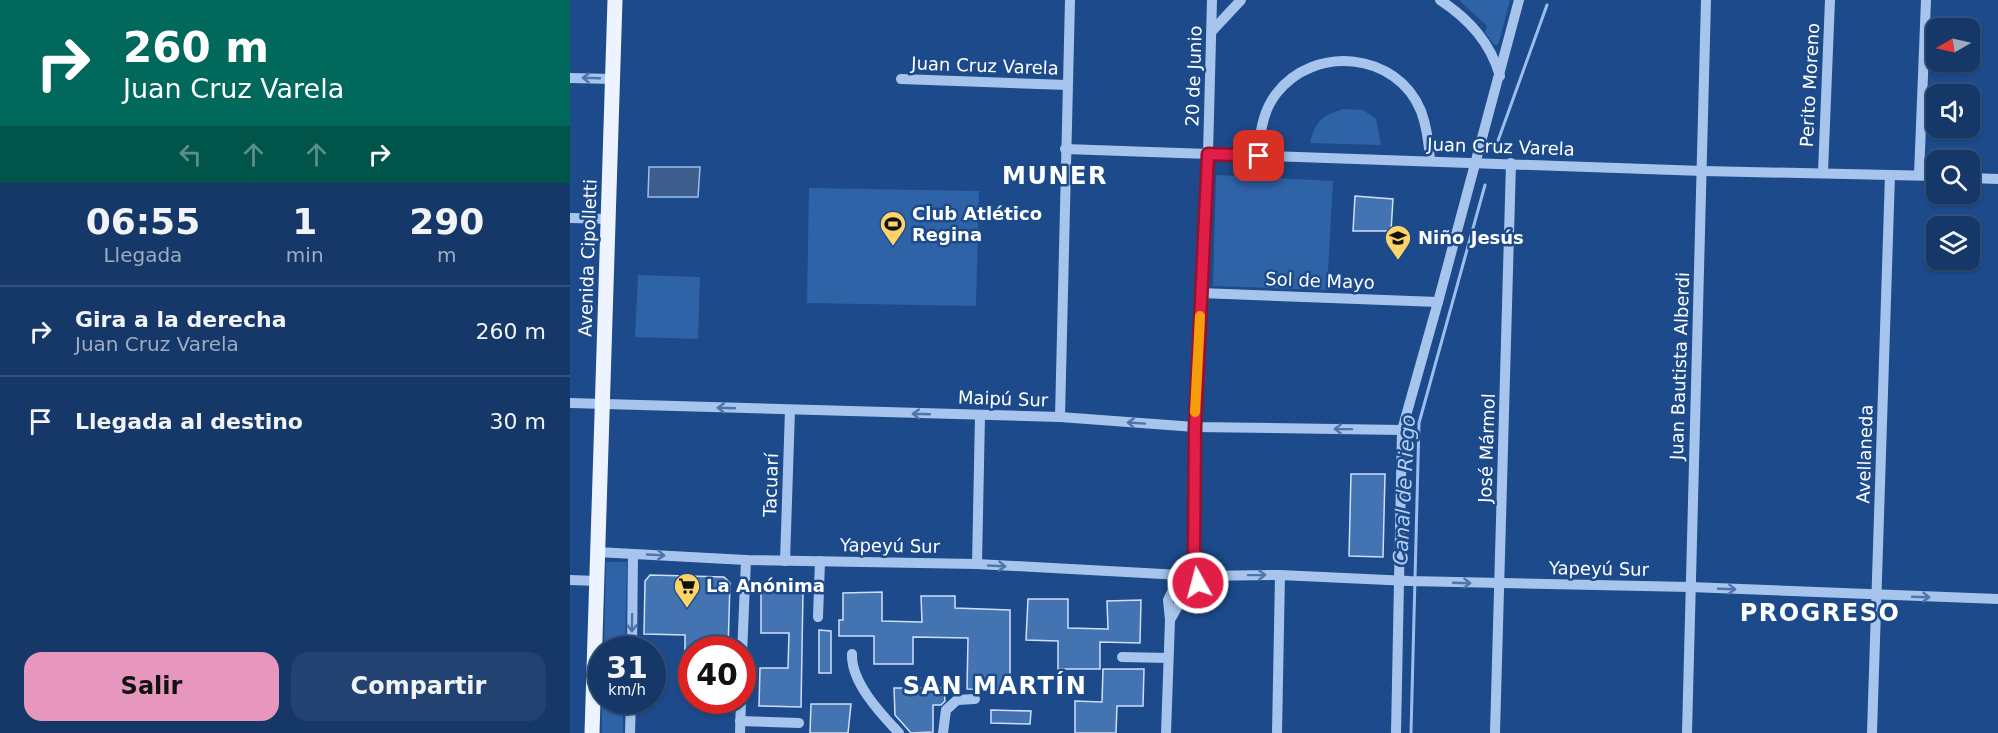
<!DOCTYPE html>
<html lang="es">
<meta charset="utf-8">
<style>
:root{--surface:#153868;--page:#224371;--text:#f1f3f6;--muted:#9dacc0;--line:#34527c;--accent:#e797bd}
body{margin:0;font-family:"DejaVu Sans",sans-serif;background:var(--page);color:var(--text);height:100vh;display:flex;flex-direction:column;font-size:22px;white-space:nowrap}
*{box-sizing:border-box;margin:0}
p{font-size:20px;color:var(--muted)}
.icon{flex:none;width:33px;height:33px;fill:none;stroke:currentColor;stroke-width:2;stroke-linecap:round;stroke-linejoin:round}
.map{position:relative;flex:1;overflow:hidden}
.sheet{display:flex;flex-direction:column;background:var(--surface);width:570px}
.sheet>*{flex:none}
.guide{background:#00695c;color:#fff;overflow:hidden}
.needle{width:39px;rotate:261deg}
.tools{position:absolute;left:1356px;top:18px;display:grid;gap:12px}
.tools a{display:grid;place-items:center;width:54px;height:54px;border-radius:12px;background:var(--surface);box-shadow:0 2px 4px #0004,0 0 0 2px var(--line);font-size:30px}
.speed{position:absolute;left:18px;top:636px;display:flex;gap:12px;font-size:30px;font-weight:700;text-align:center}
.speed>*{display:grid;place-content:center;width:78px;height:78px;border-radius:50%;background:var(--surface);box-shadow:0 2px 4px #0004,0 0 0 2px var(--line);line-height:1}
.speed small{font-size:15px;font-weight:400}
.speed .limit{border:9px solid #d22;background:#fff;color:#111}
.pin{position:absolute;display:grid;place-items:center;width:51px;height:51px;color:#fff;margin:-26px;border-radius:12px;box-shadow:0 3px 9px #0006}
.me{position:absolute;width:66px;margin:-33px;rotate:353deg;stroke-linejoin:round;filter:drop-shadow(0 0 4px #0008)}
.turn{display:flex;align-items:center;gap:21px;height:126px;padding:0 24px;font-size:27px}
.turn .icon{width:78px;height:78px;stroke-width:2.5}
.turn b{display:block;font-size:42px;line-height:51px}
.lanes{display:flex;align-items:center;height:57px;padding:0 24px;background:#0003;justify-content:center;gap:30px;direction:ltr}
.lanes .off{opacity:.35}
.eta{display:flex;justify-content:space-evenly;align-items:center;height:102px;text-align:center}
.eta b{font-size:36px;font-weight:600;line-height:42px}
.action{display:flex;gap:12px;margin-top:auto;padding:12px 24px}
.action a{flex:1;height:69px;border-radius:18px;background:var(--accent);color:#111;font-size:24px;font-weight:600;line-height:69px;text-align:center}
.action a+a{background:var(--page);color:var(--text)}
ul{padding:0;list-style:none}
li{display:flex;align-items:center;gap:18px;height:90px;padding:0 24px;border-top:2px solid var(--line)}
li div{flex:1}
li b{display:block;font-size:22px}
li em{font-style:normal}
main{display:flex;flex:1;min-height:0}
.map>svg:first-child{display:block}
</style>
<main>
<section class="sheet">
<div class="guide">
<div class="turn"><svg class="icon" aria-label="right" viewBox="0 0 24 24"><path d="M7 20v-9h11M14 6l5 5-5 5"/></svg><div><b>260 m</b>Juan Cruz Varela</div></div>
<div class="lanes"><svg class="icon off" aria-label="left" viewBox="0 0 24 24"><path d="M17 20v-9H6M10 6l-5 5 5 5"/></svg><svg class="icon off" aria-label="ahead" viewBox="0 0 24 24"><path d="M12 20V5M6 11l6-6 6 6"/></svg><svg class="icon off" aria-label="ahead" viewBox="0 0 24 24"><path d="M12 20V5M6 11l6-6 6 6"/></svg><svg class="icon" aria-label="right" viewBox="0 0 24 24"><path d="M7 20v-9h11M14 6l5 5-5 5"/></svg></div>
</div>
<div class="eta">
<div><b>06:55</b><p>Llegada</p></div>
<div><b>1</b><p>min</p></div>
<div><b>290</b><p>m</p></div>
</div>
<ul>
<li><svg class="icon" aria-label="right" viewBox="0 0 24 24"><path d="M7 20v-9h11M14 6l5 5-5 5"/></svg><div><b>Gira a la derecha</b><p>Juan Cruz Varela</p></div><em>260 m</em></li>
<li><svg class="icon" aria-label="arrive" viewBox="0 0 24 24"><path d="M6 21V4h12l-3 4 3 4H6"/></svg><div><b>Llegada al destino</b></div><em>30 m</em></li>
</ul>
<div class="action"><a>Salir</a><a>Compartir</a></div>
</section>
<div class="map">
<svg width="1428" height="733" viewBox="0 0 1428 733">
<rect width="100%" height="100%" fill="#1c4a8a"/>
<g fill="#2f63a8">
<polygon points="889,0 940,0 929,42 927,45 924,45 915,32 917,26"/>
<path d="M774,109L793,110L806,119L811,145L740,143C745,121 753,115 774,109Z"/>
<polygon points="646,175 763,181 757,290 643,286"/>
<polygon points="239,188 409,191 406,306 237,303"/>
<polygon points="68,275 130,277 128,339 65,337"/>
<polygon points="36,562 57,562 55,649 34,649"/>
<rect x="32" y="701" width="21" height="32"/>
</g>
<polygon fill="#3d5e8d" stroke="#9abfee" stroke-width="1.5" points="79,167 130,167 128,197 78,197"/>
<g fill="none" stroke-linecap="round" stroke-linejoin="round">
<g stroke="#9abfee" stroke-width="3">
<polyline points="925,149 977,5"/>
<polyline points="841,733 849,423 915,185"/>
</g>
</g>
<g fill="#4473b2" stroke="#cde0f9" stroke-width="1.5">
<polygon points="785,196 823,199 821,231 783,231"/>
<polygon points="781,474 815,474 813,557 779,556"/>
<polygon points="80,575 154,577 160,583 158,650 115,650 115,635 74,634 75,581"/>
<polygon points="191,588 233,591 231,707 189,706 190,668 218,668 219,633 191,633"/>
<polygon points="312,592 312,621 352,622 351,596 385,596 385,608 440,610 440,690 397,689 398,638 343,637 343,664 304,664 304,636 269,636 269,620 273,620 273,593"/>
<polygon points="458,599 498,599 498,628 538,629 537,601 571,600 570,643 530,642 530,669 488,669 488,641 456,640"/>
<polygon points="249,630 261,631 261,673 249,673"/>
<polygon points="533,669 574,669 573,706 547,706 546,733 505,733 505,701 532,702"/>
<polygon points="324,688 374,688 375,701 371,705 363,705 363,732 341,733 325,715"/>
<polygon points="241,704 281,704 278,733 240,733"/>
<polygon points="421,710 461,711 460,724 421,723"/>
</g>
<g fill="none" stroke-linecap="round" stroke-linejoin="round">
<g stroke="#a7c5ec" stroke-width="10">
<path d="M870,0C899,19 920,42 930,76"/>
<polyline points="642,31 671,0"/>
<polyline points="0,78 42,79"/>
<polyline points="331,79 497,85"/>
<polyline points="495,149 1133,171 1366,176"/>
<path d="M689,156C689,134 693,111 706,94C744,44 827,52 851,111C857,127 859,144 860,161"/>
<polyline points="1253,172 1260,0"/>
<polyline points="1349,175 1356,0"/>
<polyline points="1400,178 1428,179"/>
<polyline points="0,218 39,219"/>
<polyline points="630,293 868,302"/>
<polyline points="0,403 490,417 625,427 832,430"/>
<polyline points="490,417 500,0"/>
<polyline points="27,552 176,560 407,564 611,575"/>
<polyline points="215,561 220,410"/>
<polyline points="407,564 410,415"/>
<circle cx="620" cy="579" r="9"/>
<polyline points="628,574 624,549 625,427 638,154 642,0"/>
<polyline points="628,576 710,575 839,581 1120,587 1428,599"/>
<polyline points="0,580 27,581"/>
<polyline points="248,617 250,561"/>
<polyline points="600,620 618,588"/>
<polyline points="62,650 63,554"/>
<polyline points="172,654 176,560"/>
<path d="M282,654C281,682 310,713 329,733"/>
<polyline points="552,657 598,658"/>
<polyline points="170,721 229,723"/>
<polyline points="60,733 61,700"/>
<polyline points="170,733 171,700"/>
<polyline points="373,733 376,710 387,700 405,699"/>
<polyline points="596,733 600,620 598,600 604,588 611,582"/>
<polyline points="707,733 710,575"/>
<polyline points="826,733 832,430 868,302 949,0"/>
<polyline points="925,733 941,163"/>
<polyline points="1117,733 1136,0"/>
<polyline points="1302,733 1320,175"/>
</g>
<polyline stroke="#edf3ff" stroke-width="15" points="22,733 45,0"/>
</g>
<defs><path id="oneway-shaft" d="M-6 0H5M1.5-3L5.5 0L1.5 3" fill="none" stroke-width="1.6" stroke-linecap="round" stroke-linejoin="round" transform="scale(1.5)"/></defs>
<g stroke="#4d75ac">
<use href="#oneway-shaft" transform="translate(21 78) rotate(-178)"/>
<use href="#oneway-shaft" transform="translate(156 408) rotate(-178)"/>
<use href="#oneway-shaft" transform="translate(351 414) rotate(-178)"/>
<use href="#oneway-shaft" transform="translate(566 423) rotate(-176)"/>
<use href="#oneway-shaft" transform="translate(773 429) rotate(-179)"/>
<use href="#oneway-shaft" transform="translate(86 555) rotate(3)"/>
<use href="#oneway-shaft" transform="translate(427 566) rotate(3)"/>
<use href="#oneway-shaft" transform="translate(687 575) rotate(-1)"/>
<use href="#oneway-shaft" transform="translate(892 583) rotate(2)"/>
<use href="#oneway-shaft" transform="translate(1157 589) rotate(2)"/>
<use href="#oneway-shaft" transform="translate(1351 597) rotate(2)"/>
<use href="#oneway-shaft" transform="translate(62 623) rotate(91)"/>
</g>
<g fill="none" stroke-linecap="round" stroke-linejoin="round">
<g stroke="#92132f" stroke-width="15">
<polyline id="route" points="628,583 624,549 625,427 638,154 689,156"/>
</g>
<use href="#route" stroke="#e11d48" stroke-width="10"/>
<polyline stroke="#f59e0b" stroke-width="10" points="625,412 630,316"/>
</g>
<defs>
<g id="stadium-pin" transform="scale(1.35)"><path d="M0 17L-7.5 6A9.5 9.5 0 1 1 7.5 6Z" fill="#fdd465" stroke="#1c4a8a"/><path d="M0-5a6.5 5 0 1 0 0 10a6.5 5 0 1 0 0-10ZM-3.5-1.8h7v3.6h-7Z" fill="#111"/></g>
<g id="school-pin" transform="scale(1.35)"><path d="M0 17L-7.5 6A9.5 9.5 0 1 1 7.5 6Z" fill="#fdd465" stroke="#1c4a8a"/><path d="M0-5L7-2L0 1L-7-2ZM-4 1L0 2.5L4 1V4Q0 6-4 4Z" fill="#111"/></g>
<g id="supermarket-pin" transform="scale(1.35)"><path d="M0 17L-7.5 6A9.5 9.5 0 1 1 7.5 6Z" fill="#fdd465" stroke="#1c4a8a"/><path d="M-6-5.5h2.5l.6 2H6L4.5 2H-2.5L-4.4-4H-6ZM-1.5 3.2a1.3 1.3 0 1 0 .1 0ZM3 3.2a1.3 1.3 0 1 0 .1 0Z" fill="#111"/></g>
</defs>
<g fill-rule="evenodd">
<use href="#stadium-pin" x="323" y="224"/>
<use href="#school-pin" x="828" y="238"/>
<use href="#supermarket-pin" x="117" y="586"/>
</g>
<g text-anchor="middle" stroke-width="5" stroke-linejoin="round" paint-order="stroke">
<g font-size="18" fill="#fff" stroke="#1c4a8a">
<text transform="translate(415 66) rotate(2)" y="6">Juan Cruz Varela</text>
<text transform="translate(624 76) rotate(-88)" y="6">20 de Junio</text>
<text transform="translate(1240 85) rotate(-87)" y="6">Perito Moreno</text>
<text transform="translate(931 147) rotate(2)" y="6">Juan Cruz Varela</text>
<text transform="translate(18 258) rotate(-88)" y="6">Avenida Cipolletti</text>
<text transform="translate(750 281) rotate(2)" y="6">Sol de Mayo</text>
<text transform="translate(1110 366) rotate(-88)" y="6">Juan Bautista Alberdi</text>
<text transform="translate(433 399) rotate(2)" y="6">Maipú Sur</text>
<text transform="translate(917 448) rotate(-88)" y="6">José Mármol</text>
<text transform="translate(1295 454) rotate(-88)" y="6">Avellaneda</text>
<text transform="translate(201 485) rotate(-88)" y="6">Tacuarí</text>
<text transform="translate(320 546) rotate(1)" y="6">Yapeyú Sur</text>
<text transform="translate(1029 569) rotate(1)" y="6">Yapeyú Sur</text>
</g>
<g font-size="18" font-weight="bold" fill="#fff" stroke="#1c4a8a" text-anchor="start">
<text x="342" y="220">Club Atlético<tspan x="342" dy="21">Regina</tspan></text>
<text x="848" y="244">Niño Jesús</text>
<text x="136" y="592">La Anónima</text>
</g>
<g font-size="20" font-style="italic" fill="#b3cff4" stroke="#1c4a8a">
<text transform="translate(834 490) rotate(-87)" y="7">Canal de Riego</text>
</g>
<g font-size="24" font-weight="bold" letter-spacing="1.5" fill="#fff" stroke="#1c4a8a">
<text x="485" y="184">MUNER</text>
<text x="1250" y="621">PROGRESO</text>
<text x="425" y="694">SAN MARTÍN</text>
</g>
</g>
</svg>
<div class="tools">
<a><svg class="needle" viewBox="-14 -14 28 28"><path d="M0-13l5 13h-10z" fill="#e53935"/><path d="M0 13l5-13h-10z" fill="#9dacc0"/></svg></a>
<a><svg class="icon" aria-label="sound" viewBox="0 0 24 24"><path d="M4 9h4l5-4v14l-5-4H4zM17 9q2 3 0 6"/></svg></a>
<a><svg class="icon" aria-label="search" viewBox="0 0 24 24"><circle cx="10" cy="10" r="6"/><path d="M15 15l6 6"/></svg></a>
<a><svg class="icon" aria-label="layers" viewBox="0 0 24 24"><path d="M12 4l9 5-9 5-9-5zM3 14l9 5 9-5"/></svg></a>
</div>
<div class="speed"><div>31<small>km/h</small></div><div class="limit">40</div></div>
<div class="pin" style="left:689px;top:156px;background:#d93025"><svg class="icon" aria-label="arrive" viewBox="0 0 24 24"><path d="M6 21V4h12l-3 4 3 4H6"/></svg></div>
<svg class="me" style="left:628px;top:583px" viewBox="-20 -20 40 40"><circle r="17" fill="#e11d48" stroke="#fff" stroke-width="3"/><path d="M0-11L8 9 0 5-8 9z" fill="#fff"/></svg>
</div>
</main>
